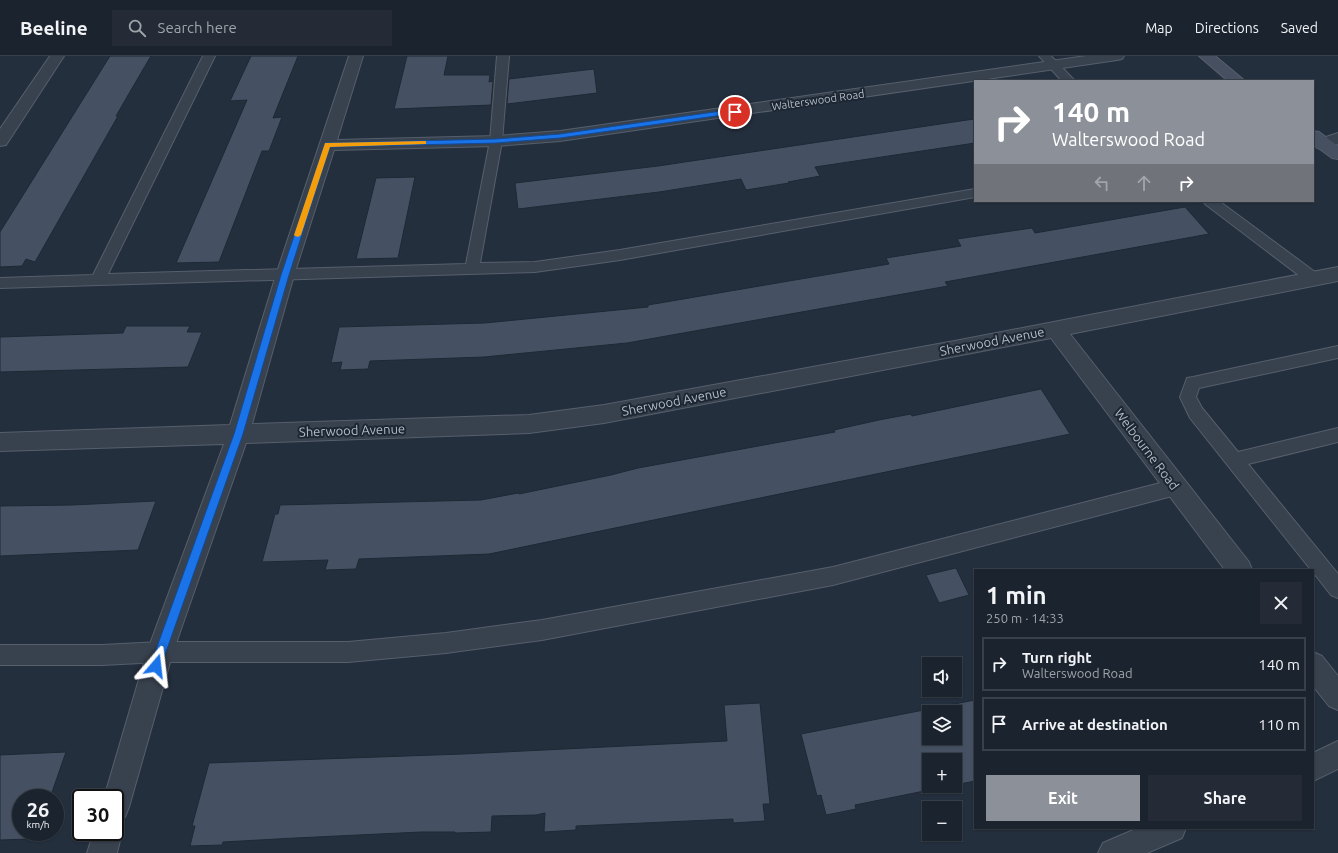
<!DOCTYPE html>
<meta charset="utf-8">
<style>
:root{--surface:#1b232e;--page:#242b36;--text:#f1f3f6;--muted:#a0a4aa;--line:#39404a;--accent:#8c9099}
body{margin:0;font-family:Ubuntu,sans-serif;background:var(--page);color:var(--text);height:100vh;display:flex;flex-direction:column;font-size:15px;white-space:nowrap}
*{box-sizing:border-box;margin:0}
p{font-size:13px;color:var(--muted)}
.icon{flex:none;width:22px;height:22px;fill:none;stroke:currentColor;stroke-width:2;stroke-linecap:round;stroke-linejoin:round}
.map{position:relative;flex:1;overflow:hidden}
.panel{position:absolute;left:974px;top:513px;width:340px;height:260px;display:flex;flex-direction:column;background:var(--surface);border-radius:0px;box-shadow:0 1px 3px #0004,0 0 0 1px var(--line)}
.panel>*{flex:none}
.guide{position:absolute;left:974px;top:24px;width:340px;height:122px;border-radius:0px;box-shadow:0 1px 3px #0004,0 0 0 1px var(--line);background:#8c9099;color:#fff;overflow:hidden}
.buttons{position:absolute;left:922px;top:601px;display:grid;gap:8px}
.buttons a{display:grid;place-items:center;width:40px;height:40px;border-radius:0px;background:var(--surface);box-shadow:0 1px 3px #0004,0 0 0 1px var(--line);font-size:20px}
.speed{position:absolute;left:12px;top:733px;display:flex;gap:8px;font-size:20px;font-weight:700;text-align:center}
.speed>*{display:grid;place-content:center;width:52px;height:52px;border-radius:50%;background:var(--surface);box-shadow:0 1px 3px #0004,0 0 0 1px var(--line);line-height:1}
.speed small{font-size:10px;font-weight:400}
.speed .limit{border:2px solid #111;border-radius:6px;background:#fff;color:#111}
.pin{position:absolute;display:grid;place-items:center;width:34px;height:34px;color:#fff;margin:-17px;border:2px solid #fff;border-radius:50%;box-shadow:0 1px 4px #0007}
.me{position:absolute;width:44px;margin:-22px;rotate:17deg;stroke-linejoin:round;filter:drop-shadow(0 0 3px #0008)}
.turn{display:flex;align-items:center;gap:14px;height:84px;padding:0 12px;font-size:18px}
.turn .icon{width:52px;height:52px;stroke-width:2.5}
.turn b{display:block;font-size:28px;line-height:34px}
.lanes{display:flex;align-items:center;height:38px;padding:0 12px;background:#0003;justify-content:center;gap:20px;direction:ltr}
.lanes .off{opacity:.35}
.round{display:grid;place-items:center;flex:none;width:42px;height:42px;border-radius:0px;background:var(--page)}
.headline{display:flex;align-items:center;justify-content:space-between;height:68px;padding:0 12px}
h1{font-size:24px;font-weight:700;line-height:30px}
.action{display:flex;gap:8px;margin-top:auto;padding:8px 12px}
.action a{flex:1;height:46px;border-radius:0px;background:var(--accent);color:#fff;font-size:16px;font-weight:700;line-height:46px;text-align:center}
.action a+a{background:var(--page);color:var(--text)}
ul{padding:0;list-style:none}
li{display:flex;align-items:center;gap:12px;height:54px;margin:0 8px 6px;padding:0 4px;border:2px solid var(--line);border-radius:0px}
li div{flex:1}
li b{display:block;font-size:15px}
li em{font-style:normal}
header{display:flex;align-items:center;gap:24px;box-sizing:border-box;height:56px;padding:0 20px;background:var(--surface);border-bottom:1px solid var(--line)}
header strong{font-size:19px}
nav{display:flex;gap:22px;margin-inline-start:auto;font-size:14px}
.search{width:280px;height:36px;background:var(--page);display:flex;align-items:center;gap:10px;box-sizing:border-box;padding:0 14px;border-radius:0px;color:var(--muted);font-size:15px}
.map>svg:first-child{display:block}
</style>
<header>
<strong>Beeline</strong>
<div class="search"><svg class="icon" aria-label="search" viewBox="0 0 24 24"><circle cx="10" cy="10" r="6"/><path d="M15 15l6 6"/></svg>Search here</div>
<nav><a>Map</a><a>Directions</a><a>Saved</a></nav>
</header>
<div class="map">
<svg width="1338" height="797" viewBox="0 0 1338 797">
<rect width="100%" height="100%" fill="#242f3e"/>
<g fill="#455162" stroke="#1f2835" fill-rule="evenodd">
<polygon points="110,0 151,0 131,34 116,60 118,60 35,206 26,203 22,210 0,211 0,176"/>
<polygon points="251,0 298,0 273,62 282,61 269,95 262,95 219,206 176,207 247,44 230,45"/>
<polygon points="407,0 448,0 444,19 490,19 489,26 493,25 491,49 394,53"/>
<polygon points="594,13 597,37 507,48 509,23"/>
<polygon points="974,63 975,87 815,111 820,120 788,126 789,127 746,134 741,123 659,136 518,153 515,127 658,110"/>
<polygon points="415,121 398,202 356,203 376,122"/>
<polygon points="1185,151 1209,178 945,226 948,230 627,287 484,301 370,305 368,313 340,314 342,306 331,307 339,271 485,267 648,251 648,249 889,208 886,202 961,190 957,183 1032,172 1035,177"/>
<polygon points="126,270 190,270 187,276 202,276 188,311 0,316 0,281 123,277"/>
<polygon points="1041,333 1070,378 489,498 359,503 356,513 325,514 328,504 262,506 275,458 278,458 280,449 481,444 518,437 519,438 611,419 638,412 835,376 834,374 879,364 911,358 912,360"/>
<polygon points="156,445 138,494 0,500 0,450 72,449"/>
<polygon points="956,512 969,539 939,547 926,519"/>
<path d="M975,644V725L955,729V704H929V730H949L855,749L856,753L826,759L821,739L817,740L801,678ZM929,656H955V682H929Z"/>
<polygon points="760,647 770,748 763,748 765,765 733,767 733,763 576,770 576,774 544,776 545,757 536,759 492,760 491,776 455,777 455,776 421,776 295,782 223,786 222,789 190,790 195,770 192,770 209,707 463,698 727,685 724,649"/>
<polygon points="66,696 50,742 21,742 21,776 32,776 30,783 0,784 0,699"/>
</g>
<g fill="none" stroke-linecap="round" stroke-linejoin="round">
<g stroke="#565f6c" stroke-width="2">
<g id="lane">
<polygon points="203,0 215,0 108,218 466,208 490,85 497,0 509,0 502,85 480,207 535,206 620,194 975,133 975,141 620,204 535,216 0,232 0,222 93,219"/>
<polygon points="1039,0 1051,0 1075,25 1062,25"/>
<polygon points="1203,145 1219,145 1319,219 1321,223 1319,227 1314,228 1309,227 1205,148"/>
<polygon points="1338,290 1338,302 1199,332 1196,341 1202,352 1238,396 1338,372 1338,386 1248,408 1338,518 1338,542 1331,539 1313,516 1313,514 1311,514 1190,362 1180,341 1187,322 1193,321"/>
<polygon points="1176,423 1182,426 1185,431 1182,436 1176,439 833,529 542,584 446,597 348,606 160,606 102,609 0,609 0,589 102,589 160,586 348,586 446,577 542,564 833,511"/>
</g>
</g>
<g stroke="#565f6c" stroke-width="2">
<g id="street">
<polygon points="50,0 64,0 6,89 0,90 0,73"/>
<polygon points="349,0 363,0 337,84 496,80 560,75 1086,0 1124,0 1122,3 1117,4 560,85 496,90 334,94 294,219 252,368 529,359 604,349 960,284 1338,211 1338,225 1070,278 1249,506 1252,514 1225,514 1051,282 604,367 529,377 246,387 173,596 129,751 125,761 116,765 118,766 122,776 117,797 87,797 94,776 115,776 115,742 104,742 147,596 224,388 0,395 0,377 230,369 276,219"/>
<polygon points="1338,77 1338,88 1323,93 1317,92 1315,88 1317,84"/>
<polygon points="1313,596 1322,600 1338,620 1338,654 1329,650 1313,630"/>
<polygon points="1338,685 1338,713 1313,725 1313,697"/>
<polygon points="1138,772 1186,772 1182,782 1147,797 1098,797 1103,787"/>
</g>
</g>
<g stroke="#565f6c" stroke-width="2">
<g id="secondary">
<polygon points="1199,0 1215,0 1245,25 1228,25"/>
<polygon points="1313,75 1319,76 1338,90 1338,103 1332,102 1313,88"/>
</g>
</g>
<use href="#lane" fill="#38414e" fill-rule="evenodd"/>
<use href="#street" fill="#38414e" fill-rule="evenodd"/>
<use href="#secondary" fill="#465061" fill-rule="evenodd"/>
</g>
<polygon fill="#1a73e8" stroke="#114b97" points="735,53 737,54 737,57 560,82 496,87 330,91 289,219 243,378 161,610 159,614 156,615 152,614 150,610 234,378 281,219 325,87 496,83 560,78"/>
<polygon fill="#f59e0b" points="424,85 426,85 426,88 330,91 301,179 298,181 295,180 294,179 325,87"/>
<g text-anchor="middle" stroke-width="4" stroke-linejoin="round" paint-order="stroke">
<g font-size="11" fill="#b4bcc9" stroke="#1d2633">
<text transform="translate(818 44) rotate(-8)" y="4">Walterswood Road</text>
</g>
<g font-size="13" fill="#b4bcc9" stroke="#1d2633">
<text transform="translate(992 285) rotate(-11)" y="5">Sherwood Avenue</text>
<text transform="translate(674 345) rotate(-11)" y="5">Sherwood Avenue</text>
<text transform="translate(352 374) rotate(-2)" y="5">Sherwood Avenue</text>
<text transform="translate(1147 393) rotate(53)" y="5">Welbourne Road</text>
</g>
</g>
</svg>
<div class="buttons">
<a><svg class="icon" aria-label="sound" viewBox="0 0 24 24"><path d="M4 9h4l5-4v14l-5-4H4zM17 9q2 3 0 6"/></svg></a>
<a><svg class="icon" aria-label="layers" viewBox="0 0 24 24"><path d="M12 4l9 5-9 5-9-5zM3 14l9 5 9-5"/></svg></a>
<a>+</a>
<a>−</a>
</div>
<div class="speed"><div>26<small>km/h</small></div><div class="limit">30</div></div>
<div class="pin" style="left:735px;top:56px;background:#d93025"><svg class="icon" aria-label="arrive" viewBox="0 0 24 24"><path d="M6 21V4h12l-3 4 3 4H6"/></svg></div>
<svg class="me" style="left:156px;top:610px" viewBox="-20 -20 40 40"><path d="M0-17L14 15 0 8-14 15z" fill="#1a73e8" stroke="#fff" stroke-width="4"/></svg>
<div class="guide">
<div class="turn"><svg class="icon" aria-label="right" viewBox="0 0 24 24"><path d="M7 20v-9h11M14 6l5 5-5 5"/></svg><div><b>140 m</b>Walterswood Road</div></div>
<div class="lanes"><svg class="icon off" aria-label="left" viewBox="0 0 24 24"><path d="M17 20v-9H6M10 6l-5 5 5 5"/></svg><svg class="icon off" aria-label="ahead" viewBox="0 0 24 24"><path d="M12 20V5M6 11l6-6 6 6"/></svg><svg class="icon" aria-label="right" viewBox="0 0 24 24"><path d="M7 20v-9h11M14 6l5 5-5 5"/></svg></div>
</div>
<section class="panel">
<div class="headline"><div><h1>1 min</h1><p>250 m · 14:33</p></div><a class="round"><svg class="icon" aria-label="close" viewBox="0 0 24 24"><path d="M6 6l12 12M18 6L6 18"/></svg></a></div>
<ul>
<li><svg class="icon" aria-label="right" viewBox="0 0 24 24"><path d="M7 20v-9h11M14 6l5 5-5 5"/></svg><div><b>Turn right</b><p>Walterswood Road</p></div><em>140 m</em></li>
<li><svg class="icon" aria-label="arrive" viewBox="0 0 24 24"><path d="M6 21V4h12l-3 4 3 4H6"/></svg><div><b>Arrive at destination</b></div><em>110 m</em></li>
</ul>
<div class="action"><a>Exit</a><a>Share</a></div>
</section>
</div>
